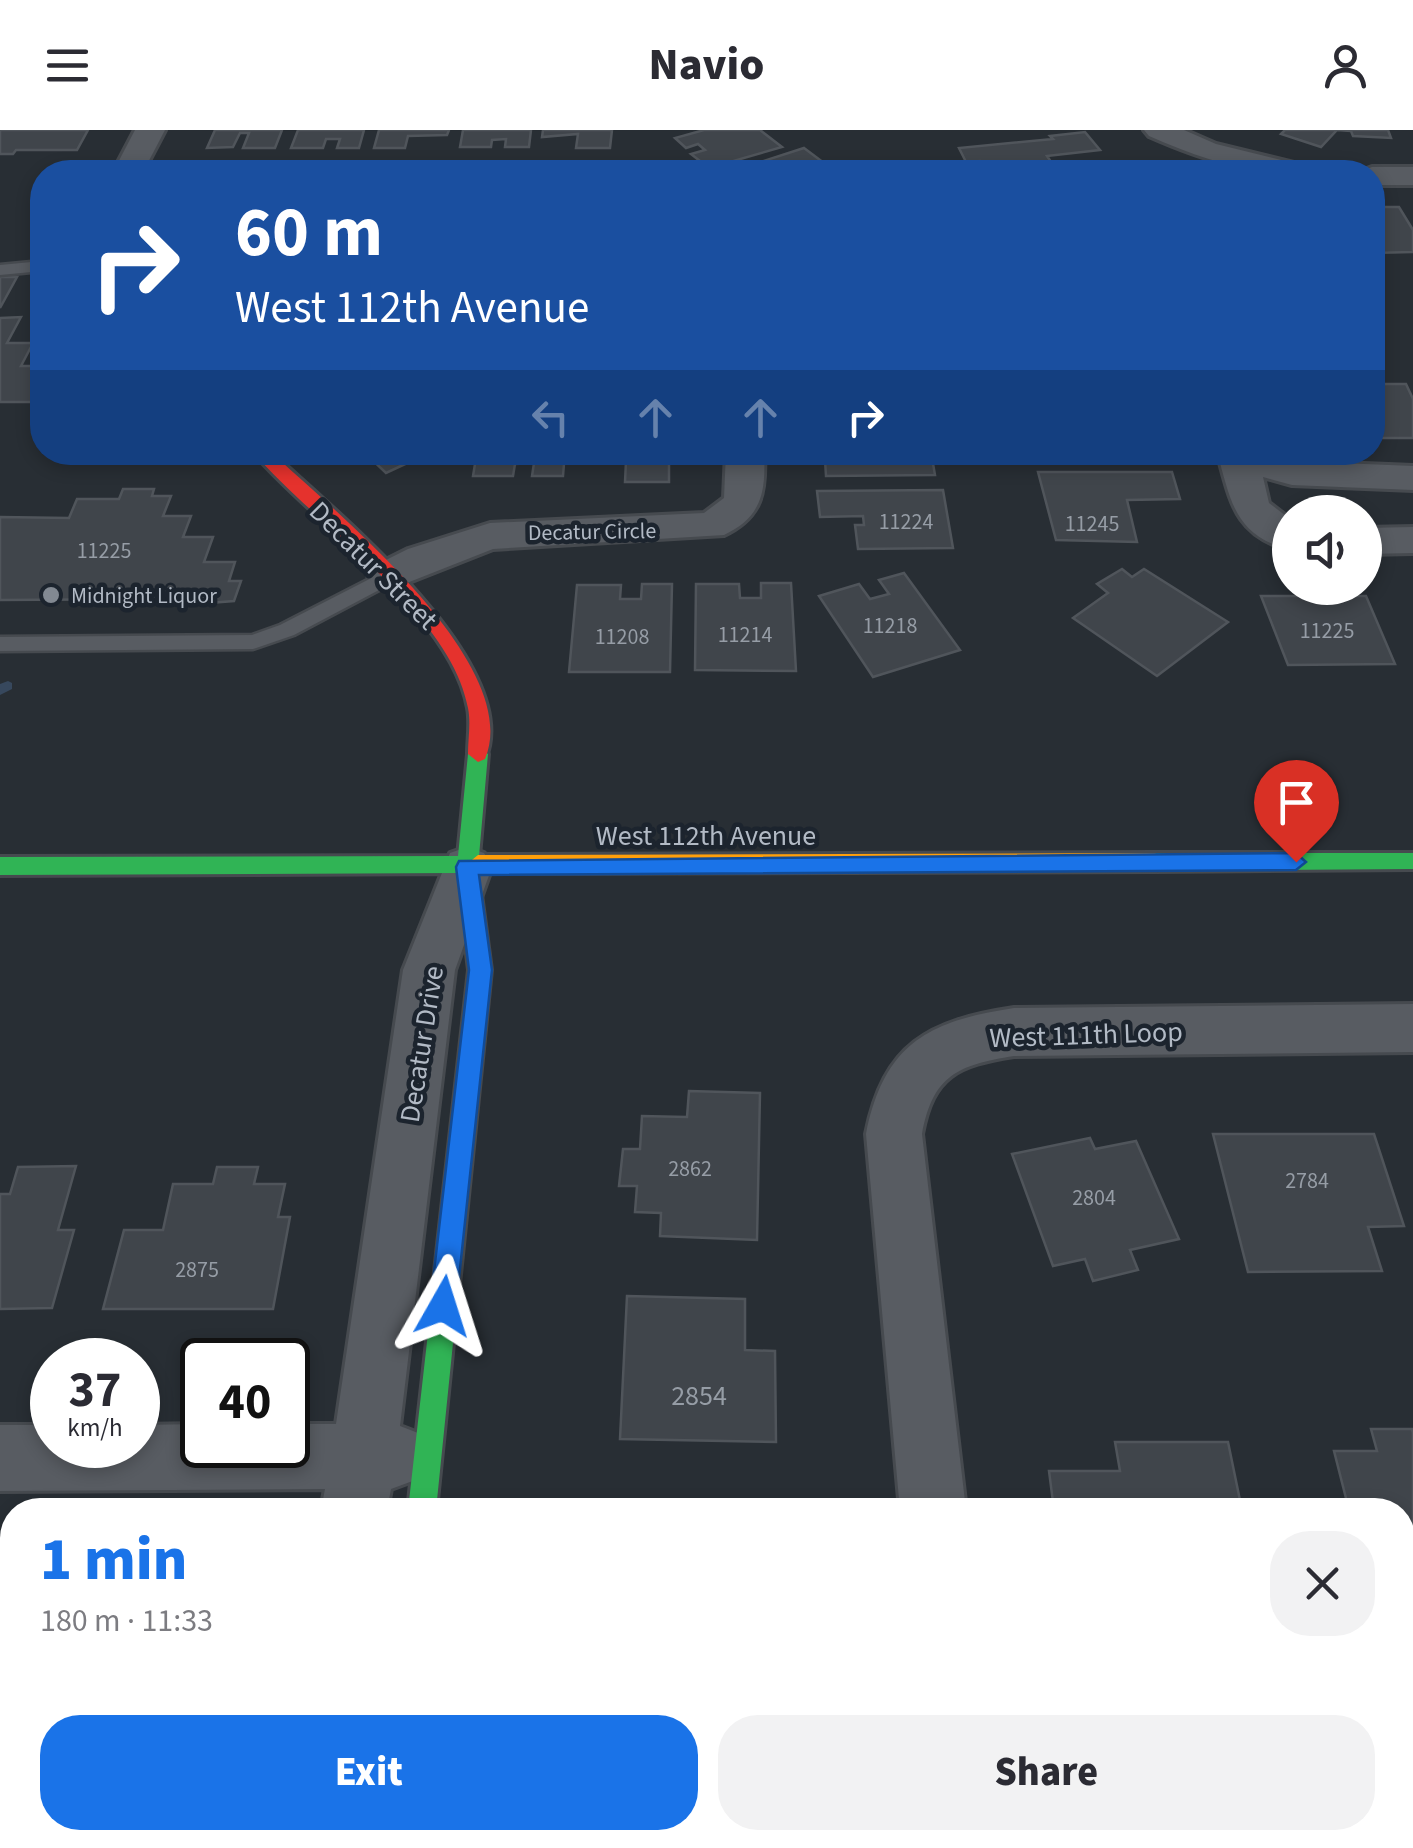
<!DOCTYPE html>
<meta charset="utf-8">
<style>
:root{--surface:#fff;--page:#f2f2f3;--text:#2b2b33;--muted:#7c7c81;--accent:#1a73e8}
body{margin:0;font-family:"Source Sans 3",sans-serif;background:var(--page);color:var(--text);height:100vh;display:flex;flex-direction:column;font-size:38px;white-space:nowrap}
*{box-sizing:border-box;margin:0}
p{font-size:32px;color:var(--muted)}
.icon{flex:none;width:55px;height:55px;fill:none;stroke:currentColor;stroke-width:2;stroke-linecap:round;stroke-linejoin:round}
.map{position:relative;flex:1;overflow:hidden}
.panel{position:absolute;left:0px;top:1368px;width:1415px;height:352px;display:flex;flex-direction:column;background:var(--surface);border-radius:40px 40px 0 0;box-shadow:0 5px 15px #0003}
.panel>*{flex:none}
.top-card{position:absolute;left:30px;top:30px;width:1355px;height:305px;border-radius:40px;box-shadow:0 5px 15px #0003;background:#1a4fa0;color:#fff;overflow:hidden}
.fabs{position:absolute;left:1272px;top:365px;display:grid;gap:20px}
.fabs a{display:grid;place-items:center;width:110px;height:110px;border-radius:50%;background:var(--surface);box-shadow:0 5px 15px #0003;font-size:50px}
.speed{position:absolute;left:30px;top:1208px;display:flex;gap:20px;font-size:50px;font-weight:700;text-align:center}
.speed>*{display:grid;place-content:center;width:130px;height:130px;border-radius:50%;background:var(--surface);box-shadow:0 5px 15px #0003;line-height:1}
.speed small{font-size:25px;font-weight:400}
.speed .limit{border:5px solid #111;border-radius:15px;background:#fff;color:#111}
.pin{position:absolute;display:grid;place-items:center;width:85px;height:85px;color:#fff;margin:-102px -42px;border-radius:50% 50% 50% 0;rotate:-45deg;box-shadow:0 0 10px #0007}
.pin .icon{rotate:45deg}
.me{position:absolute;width:110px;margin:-55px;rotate:6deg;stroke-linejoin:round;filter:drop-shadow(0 0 8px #0008)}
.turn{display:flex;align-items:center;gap:35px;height:210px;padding:0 40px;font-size:45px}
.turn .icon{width:130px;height:130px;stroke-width:2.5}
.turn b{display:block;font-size:70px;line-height:85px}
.lanes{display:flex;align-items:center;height:95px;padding:0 40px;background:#0003;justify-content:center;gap:50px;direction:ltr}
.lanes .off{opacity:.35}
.round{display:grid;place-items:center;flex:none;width:105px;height:105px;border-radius:40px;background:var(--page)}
.summary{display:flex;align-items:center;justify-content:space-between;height:170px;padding:0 40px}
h1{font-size:60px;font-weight:800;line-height:75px;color:var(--accent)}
.primary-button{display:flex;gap:20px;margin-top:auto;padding:20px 40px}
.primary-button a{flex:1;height:115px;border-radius:40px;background:var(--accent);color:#fff;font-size:40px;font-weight:800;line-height:115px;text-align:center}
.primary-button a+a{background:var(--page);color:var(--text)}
header{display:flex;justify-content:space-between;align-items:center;height:130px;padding:0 40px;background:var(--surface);font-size:45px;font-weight:800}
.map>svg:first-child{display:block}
</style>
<header><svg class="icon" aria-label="menu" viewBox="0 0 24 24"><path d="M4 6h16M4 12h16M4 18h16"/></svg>Navio<svg class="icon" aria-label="person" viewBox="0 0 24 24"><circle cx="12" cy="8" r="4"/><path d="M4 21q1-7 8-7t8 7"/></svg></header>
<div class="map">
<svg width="1413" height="1718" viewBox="0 0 1413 1718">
<rect width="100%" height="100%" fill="#282e34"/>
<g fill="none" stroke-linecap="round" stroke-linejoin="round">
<polygon fill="#37485d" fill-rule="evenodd" points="8,551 12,553 12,559 0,565 0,554"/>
</g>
<g fill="#40454b" stroke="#50555b" stroke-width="2.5">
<polygon points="0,0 88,0 77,20 16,20 13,24 0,24"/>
<polygon points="215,0 282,0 275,18 243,18 249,3 240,3 233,17 207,18"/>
<polygon points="298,0 364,0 359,18 337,18 340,9 326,9 323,18 291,18"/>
<polygon points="379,0 449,0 447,5 408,6 405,18 374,18"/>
<polygon points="463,0 531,0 529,17 505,17 506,9 492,10 491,17 460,17"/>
<polygon points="543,0 612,0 610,18 576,18 578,4 542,7"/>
<polygon points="704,0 760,0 782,17 709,38 691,24 705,20 698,14 686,18 675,8"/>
<polygon points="1285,0 1388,0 1391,8 1353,6 1351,1 1337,0 1321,17 1281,4"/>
<polygon points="1085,2 1100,20 1047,26 1058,42 987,42 980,31 966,32 959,18 1053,9 1050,6"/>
<polygon points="804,18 836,42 729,42"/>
<polygon points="1372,77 1399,77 1413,100 1413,122 1372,123"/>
<polygon points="0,147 17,147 0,178"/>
<polygon points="21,187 7,213 33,213 21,236 42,236 42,272 0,272 0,188"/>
<polygon points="1372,254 1406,254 1413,269 1413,308 1372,308"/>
<polygon points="364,322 409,322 416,329 386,343"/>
<polygon points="477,322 565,322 563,346 532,346 534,333 515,334 513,346 473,346"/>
<polygon points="583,322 669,322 669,352 625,352 626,331 583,331"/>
<polygon points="843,322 931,322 935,345 826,346 825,330 844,330"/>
<polygon points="1038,342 1172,342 1180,369 1127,370 1137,412 1056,410"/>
<polygon points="123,359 154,359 152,366 171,366 163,386 191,386 183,407 213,407 204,432 235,432 229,451 241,451 234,471 196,474 162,474 162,469 0,470 0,387 69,388 77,369 119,369"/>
<polygon points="943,360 953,418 858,419 855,395 864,395 863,386 820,387 817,361"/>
<polygon points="1122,439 1132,447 1144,439 1228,492 1157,546 1073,488 1108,463 1097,454"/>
<polygon points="904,443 960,520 873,547 819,466 859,454 870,469 889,464 879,450"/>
<polygon points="761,453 791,453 796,541 695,540 696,454 739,454 740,468 761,468"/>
<polygon points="642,454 672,454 670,542 569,542 577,455 621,455 620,469 641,469"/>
<polygon points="1261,466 1366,466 1395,534 1288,535"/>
<polygon points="689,961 760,963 757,1110 660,1106 661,1083 635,1082 637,1056 619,1056 623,1019 640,1019 642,986 687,987"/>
<polygon points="1213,1004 1374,1004 1404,1096 1368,1097 1382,1141 1248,1142"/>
<polygon points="1090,1008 1095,1019 1136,1011 1179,1109 1130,1120 1138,1140 1093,1151 1085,1129 1053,1136 1012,1024"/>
<polygon points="76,1036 58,1100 74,1100 52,1178 0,1179 0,1064 10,1064 18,1037"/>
<polygon points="217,1037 258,1037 254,1054 285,1054 278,1087 290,1087 273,1179 103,1179 124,1100 163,1100 173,1054 213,1054"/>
<polygon points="627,1166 745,1169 745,1220 775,1221 776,1312 620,1309"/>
<polygon points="1371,1299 1412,1299 1413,1303 1413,1479 1402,1479 1402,1380 1349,1380 1334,1321 1377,1321"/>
<polygon points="1115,1312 1228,1312 1242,1380 1054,1380 1049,1341 1120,1341"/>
<polygon points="12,1555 12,1708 146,1708 144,1718 0,1718 0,1605"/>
<polygon points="787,1708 862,1708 866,1718 769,1718"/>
</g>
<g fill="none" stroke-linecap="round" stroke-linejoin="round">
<g stroke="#464a4f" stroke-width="5">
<g id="lane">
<polygon points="42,131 42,141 0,145 0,135"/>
<polygon points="389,439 396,441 396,451 294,505 253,519 0,521 0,507 252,505 280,495"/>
</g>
</g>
<g stroke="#464a4f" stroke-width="6">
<g id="street">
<polygon points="135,0 165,0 143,42 113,42"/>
<path d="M1144,0H1184L1216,14L1306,36L1310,42C1253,46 1201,29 1149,6Z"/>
<polygon points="1372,37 1413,37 1413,55 1372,55 1372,42 1359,42"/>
<path d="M726,322H764C766,362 762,387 724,405L493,419L389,460L374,456L368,446L374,436L408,419L490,393L704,383L724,368Z"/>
<path d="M1217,322H1260L1292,331L1413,336V360L1292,355L1263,347L1269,373L1290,389V420C1234,405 1231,371 1217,322Z"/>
<polygon points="1413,397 1413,423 1365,424 1365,398"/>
<polygon points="467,717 484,723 492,737 455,840 400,1296 418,1303 428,1326 418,1349 391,1359 387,1380 321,1380 325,1359 0,1361 0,1295 52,1295 52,1315 138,1315 138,1295 202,1294 202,1315 288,1315 288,1294 336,1294 403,840 450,723"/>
<path d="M1413,874V922L1014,926C958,935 933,945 922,1004L966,1380H900L866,1004C884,914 928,891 1014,878Z"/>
<polygon points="1413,1637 1413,1711 1390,1708 1402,1708 1402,1638"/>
<polygon points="295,1708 371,1708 372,1718 296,1718"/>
<polygon points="378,1708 454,1708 456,1718 380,1718"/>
</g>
</g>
<g stroke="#464a4f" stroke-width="6">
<g id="fast">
<polygon points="478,616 488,624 479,726 489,734 478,742 491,840 436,1380 408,1380 469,840 457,743 0,745 0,727 458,726 468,624"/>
<polygon points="1155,723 1413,723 1413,739 1155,741 1144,732"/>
</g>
</g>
<g stroke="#464a4f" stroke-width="6">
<polygon id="slow" points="1155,723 1166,732 1155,741 478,743 467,734 478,725"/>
</g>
<g stroke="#464a4f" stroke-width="6">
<path id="jam" d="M253,322H271C333,380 525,534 485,629L478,632L468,624C468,609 471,593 468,578C451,483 313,393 253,322Z"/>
</g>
<use href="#lane" fill="#585c62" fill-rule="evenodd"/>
<use href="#street" fill="#585c62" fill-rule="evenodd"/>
<use href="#fast" fill="#30b455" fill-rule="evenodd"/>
<use href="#slow" fill="#ff9f0a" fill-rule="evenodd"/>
<use href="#jam" fill="#e5322d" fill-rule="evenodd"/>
</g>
<polygon fill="#1a73e8" stroke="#114b97" stroke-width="2.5" points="1296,723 1306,732 1296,740 479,745 492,840 456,1176 452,1185 443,1189 434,1185 430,1176 469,840 456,737 459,731"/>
<circle fill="#828992" stroke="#1c242e" stroke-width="4" cx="51" cy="465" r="10"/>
<g text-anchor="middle" stroke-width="9" stroke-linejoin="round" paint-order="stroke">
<g font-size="22" fill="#969da6">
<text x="906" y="399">11224</text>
<text x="1092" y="401">11245</text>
<text x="104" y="428">11225</text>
<text x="890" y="503">11218</text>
<text x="1327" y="508">11225</text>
<text x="745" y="512">11214</text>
<text x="622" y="514">11208</text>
<text x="690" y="1046">2862</text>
<text x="1307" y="1058">2784</text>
<text x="1094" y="1075">2804</text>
<text x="197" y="1147">2875</text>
</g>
<g font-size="22" fill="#b2bac5" stroke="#1c242e">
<text transform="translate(592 401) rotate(-1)" y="8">Decatur Circle</text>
</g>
<g font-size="22" fill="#b2bac5" stroke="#1c242e" text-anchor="start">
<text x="71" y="473">Midnight Liquor</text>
</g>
<g font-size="28" fill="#b2bac5" stroke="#1c242e">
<text transform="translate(374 435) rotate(45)" y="10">Decatur Street</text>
<text x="706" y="715">West 112th Avenue</text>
<text transform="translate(1086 904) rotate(-2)" y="10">West 111th Loop</text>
<text transform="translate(421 914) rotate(-81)" y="10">Decatur Drive</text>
</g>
<g font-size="28" fill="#969da6">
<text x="699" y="1275">2854</text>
</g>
</g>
</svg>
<div class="fabs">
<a><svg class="icon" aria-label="sound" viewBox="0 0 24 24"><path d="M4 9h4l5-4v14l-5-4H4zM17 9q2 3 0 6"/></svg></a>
</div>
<div class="speed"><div>37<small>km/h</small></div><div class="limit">40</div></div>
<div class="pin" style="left:1296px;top:732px;background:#d93025"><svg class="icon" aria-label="arrive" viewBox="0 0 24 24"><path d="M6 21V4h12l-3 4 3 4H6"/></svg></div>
<svg class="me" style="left:443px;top:1176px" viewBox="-20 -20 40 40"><path d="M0-17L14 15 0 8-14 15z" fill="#1a73e8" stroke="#fff" stroke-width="4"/></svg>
<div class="top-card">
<div class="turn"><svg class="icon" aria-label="right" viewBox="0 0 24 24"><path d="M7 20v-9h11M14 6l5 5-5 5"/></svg><div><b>60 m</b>West 112th Avenue</div></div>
<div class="lanes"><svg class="icon off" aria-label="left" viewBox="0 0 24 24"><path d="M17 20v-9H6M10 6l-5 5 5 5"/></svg><svg class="icon off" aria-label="ahead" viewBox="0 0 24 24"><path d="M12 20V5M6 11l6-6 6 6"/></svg><svg class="icon off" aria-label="ahead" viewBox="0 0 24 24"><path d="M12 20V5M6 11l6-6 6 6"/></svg><svg class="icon" aria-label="right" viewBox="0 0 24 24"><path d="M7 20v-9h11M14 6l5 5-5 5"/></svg></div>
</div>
<section class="panel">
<div class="summary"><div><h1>1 min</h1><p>180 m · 11:33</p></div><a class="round"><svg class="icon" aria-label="close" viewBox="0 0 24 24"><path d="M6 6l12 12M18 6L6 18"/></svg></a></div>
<div class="primary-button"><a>Exit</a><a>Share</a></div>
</section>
</div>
